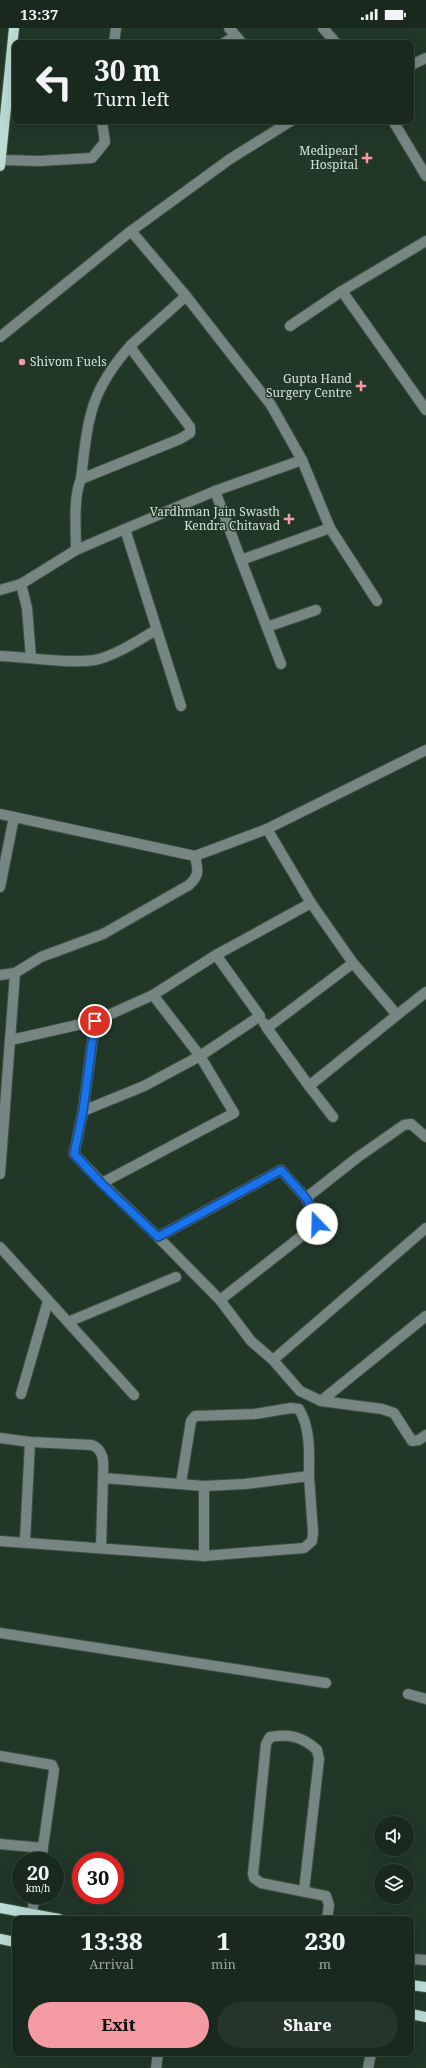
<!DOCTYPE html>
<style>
:root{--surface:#19291e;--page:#26352b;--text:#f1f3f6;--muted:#9fa6a4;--line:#37453c;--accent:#f49aa2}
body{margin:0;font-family:"Noto Serif",serif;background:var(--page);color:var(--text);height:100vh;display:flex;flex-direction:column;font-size:15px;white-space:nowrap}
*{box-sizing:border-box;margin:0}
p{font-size:13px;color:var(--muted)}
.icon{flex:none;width:22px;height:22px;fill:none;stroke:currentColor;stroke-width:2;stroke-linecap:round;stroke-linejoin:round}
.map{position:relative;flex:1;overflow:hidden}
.details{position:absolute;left:12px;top:1888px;width:402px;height:140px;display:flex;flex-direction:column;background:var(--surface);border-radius:8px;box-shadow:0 4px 16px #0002,0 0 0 1px var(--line)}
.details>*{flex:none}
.banner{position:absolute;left:12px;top:12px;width:402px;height:84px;border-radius:8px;box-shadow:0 4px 16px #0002,0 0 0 1px var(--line);background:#19291e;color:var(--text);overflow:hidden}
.buttons{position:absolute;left:374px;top:1788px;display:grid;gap:8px}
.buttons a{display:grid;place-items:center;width:40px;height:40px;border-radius:50%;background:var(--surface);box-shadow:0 4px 16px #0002,0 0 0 1px var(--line);font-size:20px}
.speed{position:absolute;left:12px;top:1824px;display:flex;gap:8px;font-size:20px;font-weight:700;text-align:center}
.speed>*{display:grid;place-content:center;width:52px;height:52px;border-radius:50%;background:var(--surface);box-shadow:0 4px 16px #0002,0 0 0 1px var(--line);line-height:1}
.speed small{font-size:10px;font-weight:400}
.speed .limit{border:6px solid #d22;background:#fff;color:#111}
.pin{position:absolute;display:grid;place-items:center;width:34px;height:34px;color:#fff;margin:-17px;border:2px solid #fff;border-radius:50%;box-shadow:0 1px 4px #0007}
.me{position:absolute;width:44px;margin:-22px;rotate:339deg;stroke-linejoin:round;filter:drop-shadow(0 0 3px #0008)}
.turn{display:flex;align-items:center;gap:14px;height:84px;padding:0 16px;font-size:18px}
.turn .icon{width:52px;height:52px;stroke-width:2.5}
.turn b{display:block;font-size:28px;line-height:34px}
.eta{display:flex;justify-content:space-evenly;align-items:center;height:68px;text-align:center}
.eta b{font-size:24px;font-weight:800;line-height:28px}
.action{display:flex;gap:8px;margin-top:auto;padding:8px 16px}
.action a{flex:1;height:46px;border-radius:24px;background:var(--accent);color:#111;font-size:16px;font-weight:800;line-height:46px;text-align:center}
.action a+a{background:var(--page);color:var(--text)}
.status{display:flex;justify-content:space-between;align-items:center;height:28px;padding:0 20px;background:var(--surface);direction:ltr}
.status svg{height:11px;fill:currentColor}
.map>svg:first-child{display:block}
</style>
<div class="status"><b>13:37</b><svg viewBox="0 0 49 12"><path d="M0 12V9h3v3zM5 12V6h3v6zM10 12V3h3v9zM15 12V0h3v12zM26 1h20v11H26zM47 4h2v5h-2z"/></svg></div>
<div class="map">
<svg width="426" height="2040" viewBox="0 0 426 2040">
<rect width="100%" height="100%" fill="#213728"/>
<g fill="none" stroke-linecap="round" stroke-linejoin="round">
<g stroke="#3e5244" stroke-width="12">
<g id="minor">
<polyline points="229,0 242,15"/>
<polyline points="323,0 336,15"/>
<polyline points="114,15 116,0"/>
<polyline points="224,15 235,8"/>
<polyline points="411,37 426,30"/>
<polyline points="393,93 426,148"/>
<polyline points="1,132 39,133 92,130 105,114 102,93"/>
<polyline points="131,203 186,268 271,377 302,432 330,500 377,573"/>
<polyline points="426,213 342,263 426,382"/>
<polyline points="290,298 342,263"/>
<polyline points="0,309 131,203 230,131 291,93"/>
<path d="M81,451C88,391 89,364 131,317"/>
<polyline points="215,463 302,432"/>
<polyline points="76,522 125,501"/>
<polyline points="241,532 281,636"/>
<path d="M21,556L76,522C76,502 73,469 81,451L180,411L190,405V399L133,323L131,317L186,268"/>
<polyline points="0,562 21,556 27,580 31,630"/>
<polyline points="267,599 316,582"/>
<path d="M0,628C28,629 68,636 95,632C115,628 139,612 156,602"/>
<polyline points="181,678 125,501 215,463 241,532 330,500"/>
<polyline points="0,786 195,828 267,801 426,722"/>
<polyline points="0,859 14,789"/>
<path d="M0,947L15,945L41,929L103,906L189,857C200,847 198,842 195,828"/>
<polyline points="397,987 426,964"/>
<polyline points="95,993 153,967"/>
<polyline points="264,995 267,1000 353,935 311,875"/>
<polyline points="267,1000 309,1058 397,987 353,935"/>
<polyline points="11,1012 95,993 83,1083 74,1126 102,1155 158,1209"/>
<polyline points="309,1058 333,1089"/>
<polyline points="83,1083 144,1058 200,1028 260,988 216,927"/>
<polygon points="281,1142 306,1170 318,1193 317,1196 220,1272 158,1209"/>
<polyline points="0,1146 15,945"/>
<polyline points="102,1155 234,1085 200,1028 153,967 216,927 311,875 267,801"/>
<polyline points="306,1170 358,1129 404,1097 411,1096 426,1109"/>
<polyline points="426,1200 273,1332 300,1363 321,1373 426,1288"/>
<polyline points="0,1219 134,1367"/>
<polyline points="220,1272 251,1313 273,1332"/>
<polyline points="68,1294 176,1249"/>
<polyline points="21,1366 48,1273"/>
<polyline points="321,1373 382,1381 394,1385 412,1413 419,1412 426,1407"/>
<path d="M0,1410L30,1414L92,1417C106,1423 103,1437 103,1450L204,1458L245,1456L309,1448L313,1504L312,1513L304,1520L204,1528L0,1513"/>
<path d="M181,1455L191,1393L195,1388L255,1386L291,1380L299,1381C311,1401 309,1426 309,1448"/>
<polyline points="204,1458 204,1528"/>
<polyline points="25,1513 30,1414"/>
<polyline points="101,1519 103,1450"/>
<polyline points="0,1605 326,1655"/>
<polyline points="408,1666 426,1671"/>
<polyline points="0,1728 52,1737 54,1742 41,1833"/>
<polyline points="0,1816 43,1820"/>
<path d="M304,1863L319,1731L317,1722C302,1708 289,1706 270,1709L266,1716L253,1846L254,1850L261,1855L326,1868L329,1877L327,1891"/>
<polyline points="32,1885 35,1867"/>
<polyline points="411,1931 426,1932"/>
<polyline points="156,2040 158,2025"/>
<polyline points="368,2040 371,2025"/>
</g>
</g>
<g stroke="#3e5244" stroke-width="12">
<g id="major">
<polyline points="0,138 14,0"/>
<polyline points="0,1880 59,1891"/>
<polyline points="0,1911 15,1914"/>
<polyline points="411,1957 426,1959"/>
<polyline points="411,1986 426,1989"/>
</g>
</g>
<use href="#minor" stroke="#778683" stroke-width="10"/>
<use href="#major" stroke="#bcdbd4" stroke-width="10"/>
</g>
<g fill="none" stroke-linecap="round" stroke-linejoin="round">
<g stroke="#114b97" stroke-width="10">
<polyline id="route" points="95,993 83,1083 74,1126 102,1156 158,1209 281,1142 306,1170 318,1193 317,1196"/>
</g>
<use href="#route" stroke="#1a73e8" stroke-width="7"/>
</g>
<g fill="#f49aa2" stroke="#213728" stroke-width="1.5">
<path d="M365 124h4v4h4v4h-4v4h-4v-4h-4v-4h4z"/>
<circle cx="22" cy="334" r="4"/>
<path d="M359 352h4v4h4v4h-4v4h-4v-4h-4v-4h4z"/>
<path d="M287 485h4v4h4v4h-4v4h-4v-4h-4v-4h4z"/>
</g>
<g text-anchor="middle" stroke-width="3" stroke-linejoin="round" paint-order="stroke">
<g font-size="12" fill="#d4e1d7" stroke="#213728" text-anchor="end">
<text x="358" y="127">Medipearl<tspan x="358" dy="14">Hospital</tspan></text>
<text x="30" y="338" text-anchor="start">Shivom Fuels</text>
<text x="352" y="355">Gupta Hand<tspan x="352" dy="14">Surgery Centre</tspan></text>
<text x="280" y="488">Vardhman Jain Swasth<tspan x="280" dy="14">Kendra Chitavad</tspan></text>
</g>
</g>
</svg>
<div class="buttons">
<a><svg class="icon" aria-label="sound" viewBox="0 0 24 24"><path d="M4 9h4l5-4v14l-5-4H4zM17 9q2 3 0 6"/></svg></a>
<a><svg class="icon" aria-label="layers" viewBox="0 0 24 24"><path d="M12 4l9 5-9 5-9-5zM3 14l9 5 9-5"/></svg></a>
</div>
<div class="speed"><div>20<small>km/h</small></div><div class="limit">30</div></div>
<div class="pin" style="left:95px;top:993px;background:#d93025"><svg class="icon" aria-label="arrive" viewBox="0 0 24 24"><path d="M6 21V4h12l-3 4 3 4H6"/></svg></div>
<svg class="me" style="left:317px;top:1196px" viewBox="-20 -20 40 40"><circle r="19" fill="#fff"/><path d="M0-13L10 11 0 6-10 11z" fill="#1a73e8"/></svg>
<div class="banner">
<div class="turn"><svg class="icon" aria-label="left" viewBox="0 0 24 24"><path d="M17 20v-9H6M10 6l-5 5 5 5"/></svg><div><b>30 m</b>Turn left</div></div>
</div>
<section class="details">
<div class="eta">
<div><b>13:38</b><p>Arrival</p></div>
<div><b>1</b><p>min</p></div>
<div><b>230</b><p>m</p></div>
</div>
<div class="action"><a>Exit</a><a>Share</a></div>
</section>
</div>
